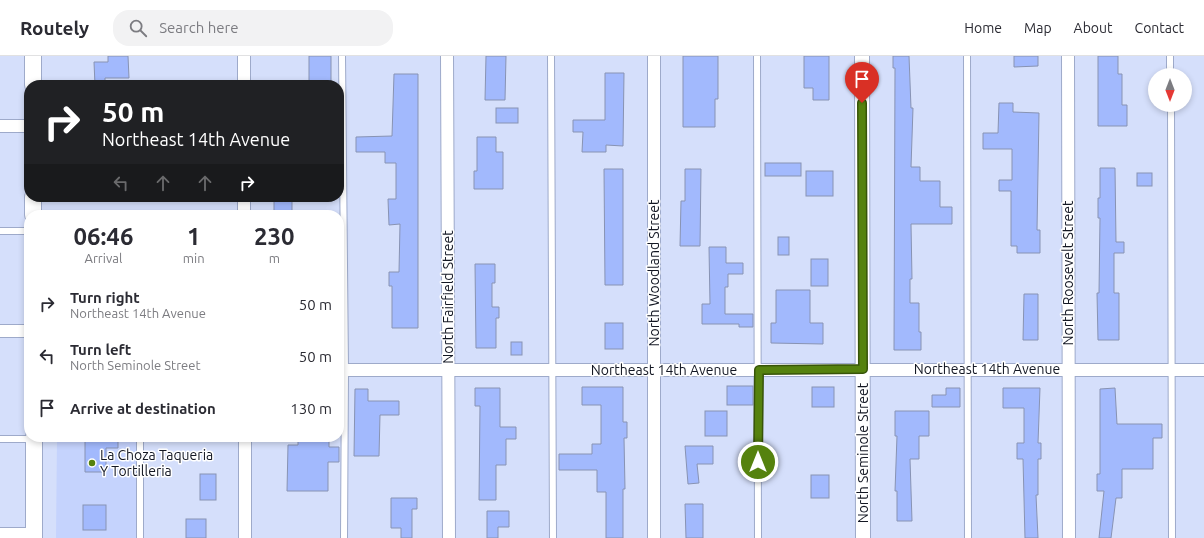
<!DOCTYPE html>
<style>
:root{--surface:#fff;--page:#f2f2f3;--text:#2b2b33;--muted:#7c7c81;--line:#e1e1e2}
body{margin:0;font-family:Ubuntu,sans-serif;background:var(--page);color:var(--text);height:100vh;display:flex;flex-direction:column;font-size:15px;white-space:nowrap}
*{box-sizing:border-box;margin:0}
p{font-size:13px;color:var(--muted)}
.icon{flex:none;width:22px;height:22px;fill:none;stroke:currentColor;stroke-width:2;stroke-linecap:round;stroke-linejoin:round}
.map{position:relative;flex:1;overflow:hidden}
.drawer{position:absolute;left:24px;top:154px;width:320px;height:232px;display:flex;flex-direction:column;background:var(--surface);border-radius:16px;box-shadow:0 2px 6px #0003}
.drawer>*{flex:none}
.hud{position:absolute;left:24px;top:24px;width:320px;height:122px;border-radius:16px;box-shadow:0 2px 6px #0003;background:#202124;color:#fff;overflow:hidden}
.needle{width:26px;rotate:180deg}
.controls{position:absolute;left:1148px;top:12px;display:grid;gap:8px}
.controls a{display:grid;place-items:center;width:44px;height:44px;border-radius:50%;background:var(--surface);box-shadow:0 2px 6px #0003;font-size:20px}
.pin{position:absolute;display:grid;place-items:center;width:34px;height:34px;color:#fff;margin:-41px -17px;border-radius:50% 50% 50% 0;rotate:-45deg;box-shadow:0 0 4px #0007}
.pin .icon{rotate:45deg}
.me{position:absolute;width:44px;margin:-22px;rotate:0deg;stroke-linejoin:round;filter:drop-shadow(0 0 3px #0008)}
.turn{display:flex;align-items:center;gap:14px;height:84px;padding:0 12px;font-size:18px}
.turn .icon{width:52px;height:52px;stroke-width:2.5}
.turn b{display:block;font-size:28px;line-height:34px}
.lanes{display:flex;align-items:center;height:38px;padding:0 12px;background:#0003;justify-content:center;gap:20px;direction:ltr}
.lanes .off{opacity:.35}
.eta{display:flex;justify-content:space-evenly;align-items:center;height:68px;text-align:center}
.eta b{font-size:24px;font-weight:600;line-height:28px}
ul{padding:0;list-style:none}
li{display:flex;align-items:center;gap:12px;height:52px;padding:0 12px}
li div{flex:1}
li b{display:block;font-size:15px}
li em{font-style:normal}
header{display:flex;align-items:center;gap:24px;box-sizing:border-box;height:56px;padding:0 20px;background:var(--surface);border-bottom:1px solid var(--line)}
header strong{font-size:19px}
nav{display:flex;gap:22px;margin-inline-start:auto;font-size:14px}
.search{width:280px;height:36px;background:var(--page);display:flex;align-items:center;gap:10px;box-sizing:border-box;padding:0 14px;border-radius:16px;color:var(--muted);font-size:15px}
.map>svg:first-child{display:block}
</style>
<header>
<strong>Routely</strong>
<div class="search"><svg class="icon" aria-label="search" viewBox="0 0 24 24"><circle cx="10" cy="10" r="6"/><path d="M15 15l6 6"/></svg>Search here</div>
<nav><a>Home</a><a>Map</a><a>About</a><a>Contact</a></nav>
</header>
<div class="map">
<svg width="1204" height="482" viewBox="0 0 1204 482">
<rect width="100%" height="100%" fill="#d5dffb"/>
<polygon fill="#c5d3fd" points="57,381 136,381 136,482 56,482"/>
<g fill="#a2b9fd" stroke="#8893b3">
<polygon points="108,0 128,0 129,22 105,22 105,29 95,29 94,6 108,6"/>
<rect x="309" y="0" width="22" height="29"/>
<polygon points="486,0 506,0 505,44 485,44"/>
<polygon points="683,0 718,0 718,43 715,43 715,71 683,71"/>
<polygon points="804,0 829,0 829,44 813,44 813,32 804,32"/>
<polygon points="893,0 909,0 911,52 913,52 911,111 920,111 920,125 940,125 940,151 952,151 952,168 911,168 912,223 910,223 910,247 919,247 919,276 921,276 921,294 894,294 895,12 893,12"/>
<polygon points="1014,0 1038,0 1038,10 1014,11"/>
<polygon points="1098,0 1118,0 1118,18 1122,18 1122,49 1127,49 1127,70 1098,70"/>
<polygon points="605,17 624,17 623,90 606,89 606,96 582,96 583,76 573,76 573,64 605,64"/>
<polygon points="394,18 418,18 418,272 392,272 392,230 389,230 389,216 399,216 400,168 389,169 388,143 396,143 396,107 385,107 385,96 356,96 356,81 392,80"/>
<polygon points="999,47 1013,47 1013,56 1039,57 1037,174 1040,174 1040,197 1017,197 1017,190 1011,190 1011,135 999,135 999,124 1012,124 1012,93 983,93 983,77 998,77"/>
<rect x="496" y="52" width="22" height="15"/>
<polygon points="477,81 496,81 496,96 503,96 503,133 474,133 474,115 477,115"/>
<rect x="765" y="107" width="36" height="13"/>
<polygon points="1100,112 1115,112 1116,186 1124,186 1124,197 1114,197 1114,237 1119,237 1119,284 1098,284 1097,237 1099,237 1100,162 1098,162 1098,142 1100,142"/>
<polygon points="604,113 623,113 623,229 605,229"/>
<polygon points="685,113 701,113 700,190 680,190 681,145 685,145"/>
<rect x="806" y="115" width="27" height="25"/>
<rect x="1137" y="117" width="15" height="13"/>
<rect x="274" y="142" width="18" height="17"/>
<rect x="778" y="181" width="11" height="18"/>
<polygon points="709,191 726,191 726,207 743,207 743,218 728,218 728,231 725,231 725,258 753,258 753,271 739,271 739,268 702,268 702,248 710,248"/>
<rect x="811" y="203" width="17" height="27"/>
<polygon points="475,208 495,208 495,227 492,227 492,251 499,251 499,262 496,262 496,292 476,292"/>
<polygon points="776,234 810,234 810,267 823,267 823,288 771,287 771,267 776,267"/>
<polygon points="1024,238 1038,238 1038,284 1023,284"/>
<rect x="605" y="267" width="18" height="26"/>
<rect x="511" y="286" width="11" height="13"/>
<rect x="727" y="330" width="26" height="19"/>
<polygon points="582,331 623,331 623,366 627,366 627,382 624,382 625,433 623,433 623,482 606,482 606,436 597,436 597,414 559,414 559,398 592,398 592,388 601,388 601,349 582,349"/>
<rect x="812" y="331" width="22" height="20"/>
<polygon points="475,332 500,332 500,371 516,371 516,383 506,383 506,409 496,409 496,444 479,444 480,350 475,350"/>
<polygon points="946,332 960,332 960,351 932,351 932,339 946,339"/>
<polygon points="1003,332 1040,332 1038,387 1041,387 1041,403 1038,403 1038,439 1036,439 1038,482 1025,482 1023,403 1017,403 1017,387 1024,387 1024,352 1003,352"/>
<polygon points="1115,332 1117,368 1162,368 1162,382 1153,382 1153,413 1122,413 1122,442 1116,442 1111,482 1099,482 1104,435 1097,435 1097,418 1100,418 1100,333"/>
<polygon points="355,333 368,333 368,345 399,345 399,359 380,359 379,400 354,400"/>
<rect x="705" y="355" width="22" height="25"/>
<polygon points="895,355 929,355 929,380 919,380 919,403 910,403 912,465 897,465 897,435 895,435 897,380 895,380"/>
<polygon points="85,381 118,381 118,392 106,392 106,416 85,416"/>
<polygon points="298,381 329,381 329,391 339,391 339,406 328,406 328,435 287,435 288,389 298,389"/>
<polygon points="685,390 713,390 713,408 697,408 699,427 688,428"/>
<rect x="200" y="418" width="16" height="26"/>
<rect x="811" y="419" width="18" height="23"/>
<polygon points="391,442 417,442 417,453 412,453 412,482 401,482 401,472 391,472"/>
<polygon points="685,448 703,448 703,482 686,482"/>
<rect x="83" y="449" width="23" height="25"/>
<polygon points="487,455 509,455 509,471 498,471 498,482 487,482"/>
<rect x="186" y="463" width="20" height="19"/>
</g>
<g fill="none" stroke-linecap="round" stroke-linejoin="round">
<g stroke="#9eaaca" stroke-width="8">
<g id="service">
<polyline points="342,0 345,314 344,482"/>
<polyline points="551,0 553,482"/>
<polyline points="757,0 758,482"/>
<polyline points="967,0 968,482"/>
<polyline points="1170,0 1170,19"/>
<polyline points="1171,49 1172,482"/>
<polyline points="0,175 29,175"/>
<polyline points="140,381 140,482"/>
<polyline points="0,383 34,383"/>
</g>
</g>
<g stroke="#9eaaca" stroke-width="14">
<g id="minor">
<polyline points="244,0 244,29"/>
<polyline points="447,0 449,482"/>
<polyline points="654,0 654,482"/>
<polyline points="1068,0 1069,482"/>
<polyline points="0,70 29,70"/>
<polyline points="244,141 244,159"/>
<polyline points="0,275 29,275"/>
<polyline points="339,314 1204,314"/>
<polyline points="245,381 245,482"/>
<polyline points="0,478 34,478"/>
</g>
</g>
<g stroke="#9eaaca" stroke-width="16">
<polyline id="tertiary" points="862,0 863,482"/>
</g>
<g stroke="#9eaaca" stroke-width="18">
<g id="secondary">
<polyline points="33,0 33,29"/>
<polyline points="33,159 33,141"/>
<polyline points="34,381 34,482"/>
</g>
</g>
<use href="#service" stroke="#fff" stroke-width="6"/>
<use href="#minor" stroke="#fff" stroke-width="12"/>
<use href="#tertiary" stroke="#fff" stroke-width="14"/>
<use href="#secondary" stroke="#fff" stroke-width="16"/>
</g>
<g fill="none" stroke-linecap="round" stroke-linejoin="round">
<g stroke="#375409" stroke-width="10">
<polyline id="route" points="758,406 759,314 863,313 862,47"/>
</g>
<use href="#route" stroke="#55820e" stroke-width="7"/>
</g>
<circle fill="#55820e" stroke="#fff" stroke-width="1.5" cx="92" cy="407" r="4"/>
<g text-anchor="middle" stroke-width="3" stroke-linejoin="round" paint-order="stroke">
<g font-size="14" fill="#131723" stroke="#fff">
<text transform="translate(654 217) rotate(-90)" y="5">North Woodland Street</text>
<text transform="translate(1068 217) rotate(-90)" y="5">North Roosevelt Street</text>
<text transform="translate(448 241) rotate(-90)" y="5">North Fairfield Street</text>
<text x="987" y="318">Northeast 14th Avenue</text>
<text x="664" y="319">Northeast 14th Avenue</text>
<text transform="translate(863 397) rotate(-90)" y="5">North Seminole Street</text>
</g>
<g font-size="14" fill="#131723" stroke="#fff" text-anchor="start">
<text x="100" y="404">La Choza Taqueria<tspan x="100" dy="16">Y Tortilleria</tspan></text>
</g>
</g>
</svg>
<div class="controls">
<a><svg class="needle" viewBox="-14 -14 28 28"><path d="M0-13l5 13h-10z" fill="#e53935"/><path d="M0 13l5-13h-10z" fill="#7c7c81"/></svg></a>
</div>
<div class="pin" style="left:862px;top:47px;background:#d93025"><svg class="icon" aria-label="arrive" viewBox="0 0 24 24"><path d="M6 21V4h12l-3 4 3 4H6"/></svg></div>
<svg class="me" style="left:758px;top:406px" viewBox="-20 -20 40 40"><circle r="17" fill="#55820e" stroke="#fff" stroke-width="3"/><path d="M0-11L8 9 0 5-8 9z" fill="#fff"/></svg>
<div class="hud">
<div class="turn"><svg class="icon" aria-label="right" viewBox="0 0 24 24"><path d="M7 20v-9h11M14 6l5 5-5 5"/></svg><div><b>50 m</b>Northeast 14th Avenue</div></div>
<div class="lanes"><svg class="icon off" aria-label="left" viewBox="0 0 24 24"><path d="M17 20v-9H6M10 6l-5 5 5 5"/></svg><svg class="icon off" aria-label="ahead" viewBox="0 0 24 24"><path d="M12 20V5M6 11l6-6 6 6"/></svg><svg class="icon off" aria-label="ahead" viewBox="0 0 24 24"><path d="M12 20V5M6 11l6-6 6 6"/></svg><svg class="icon" aria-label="right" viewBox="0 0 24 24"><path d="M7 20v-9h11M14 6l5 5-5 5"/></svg></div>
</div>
<section class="drawer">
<div class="eta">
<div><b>06:46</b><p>Arrival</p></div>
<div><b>1</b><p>min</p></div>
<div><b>230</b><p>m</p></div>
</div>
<ul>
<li><svg class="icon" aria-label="right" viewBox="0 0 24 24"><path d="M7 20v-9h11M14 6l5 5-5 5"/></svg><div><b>Turn right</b><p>Northeast 14th Avenue</p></div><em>50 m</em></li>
<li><svg class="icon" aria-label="left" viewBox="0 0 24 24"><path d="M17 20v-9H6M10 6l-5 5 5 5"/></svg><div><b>Turn left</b><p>North Seminole Street</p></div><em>50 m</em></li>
<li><svg class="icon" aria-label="arrive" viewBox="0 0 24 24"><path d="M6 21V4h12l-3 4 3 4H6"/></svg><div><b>Arrive at destination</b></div><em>130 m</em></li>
</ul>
</section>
</div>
